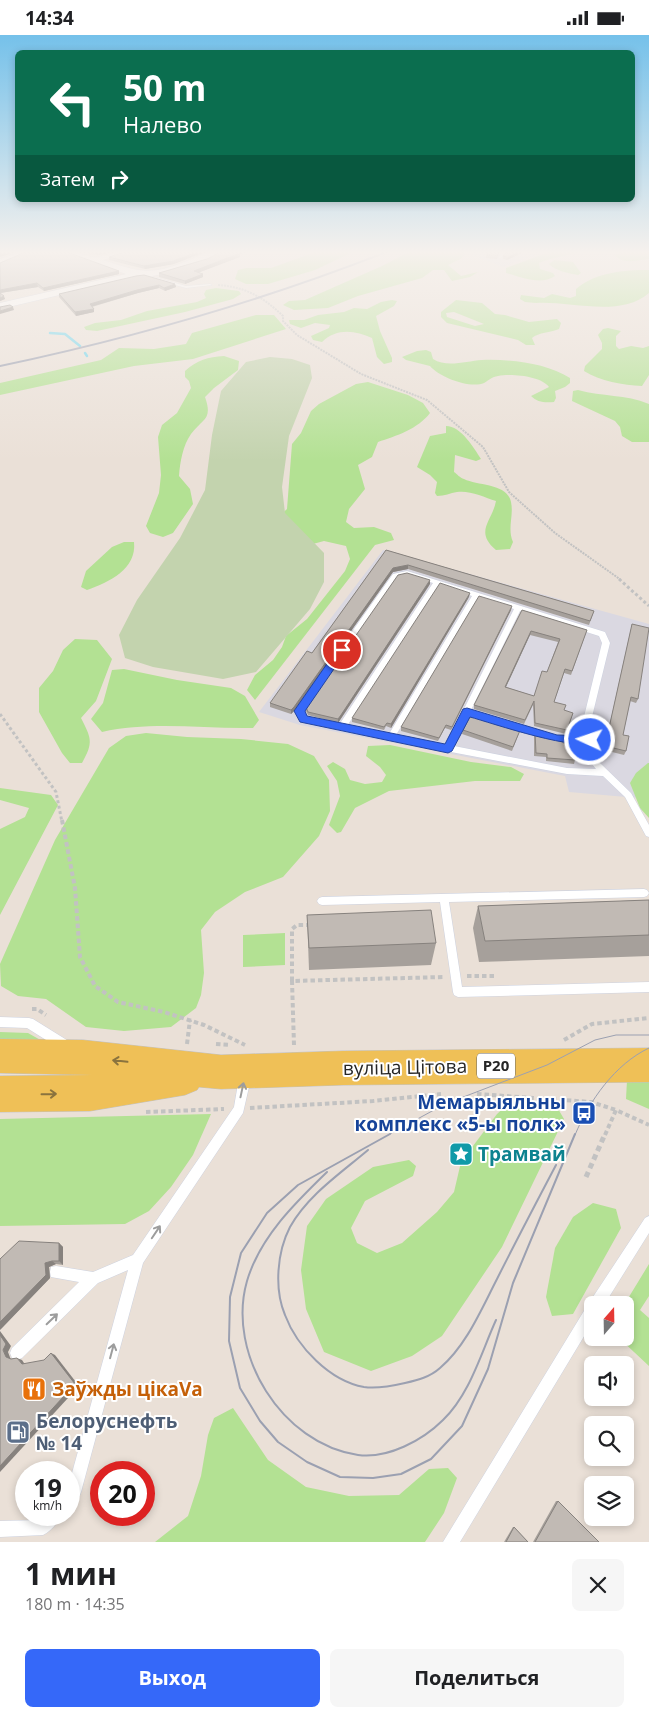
<!DOCTYPE html>
<html lang="ru">
<meta charset="utf-8">
<style>
:root{--surface:#fff;--page:#f6f6f6;--text:#202124;--muted:#757577;--accent:#3568f9}
body{margin:0;font-family:"Open Sans",sans-serif;background:var(--page);color:var(--text);height:100vh;display:flex;flex-direction:column;font-size:19px;white-space:nowrap}
*{box-sizing:border-box;margin:0}
p{font-size:16px;color:var(--muted)}
.icon{flex:none;width:28px;height:28px;fill:none;stroke:currentColor;stroke-width:2;stroke-linecap:round;stroke-linejoin:round}
.map{position:relative;height:1507px;overflow:hidden}
.side{display:flex;flex-direction:column;background:var(--surface);flex:1}
.side>*{flex:none}
.banner{position:absolute;left:15px;top:15px;width:620px;height:152px;border-radius:8px;box-shadow:0 2px 8px #0003;background:#0b6e4f;color:#fff;overflow:hidden}
.needle{width:32px;rotate:20deg}
.fabs{position:absolute;left:584px;top:1261px;display:grid;gap:10px}
.fabs a{display:grid;place-items:center;width:50px;height:50px;border-radius:8px;background:var(--surface);box-shadow:0 2px 8px #0003;font-size:25px}
.speed{position:absolute;left:15px;top:1426px;display:flex;gap:10px;font-size:25px;font-weight:700;text-align:center}
.speed>*{display:grid;place-content:center;width:65px;height:65px;border-radius:50%;background:var(--surface);box-shadow:0 2px 8px #0003;line-height:1}
.speed small{font-size:12px;font-weight:400}
.speed .limit{border:8px solid #d22;background:#fff;color:#111}
.pin{position:absolute;display:grid;place-items:center;width:42px;height:42px;color:#fff;margin:-21px;border:2px solid #fff;border-radius:50%;box-shadow:0 1px 5px #0007}
.me{position:absolute;width:55px;margin:-28px;rotate:273deg;stroke-linejoin:round;filter:drop-shadow(0 0 4px #0008)}
.turn{display:flex;align-items:center;gap:18px;height:105px;padding:0 25px;font-size:22px}
.turn .icon{width:65px;height:65px;stroke-width:2.5}
.turn b{display:block;font-size:35px;line-height:42px}
.then{display:flex;align-items:center;height:48px;padding:0 25px;background:#0003;gap:10px;font-size:19px}
.round{display:grid;place-items:center;flex:none;width:52px;height:52px;border-radius:8px;background:var(--page)}
.headline{display:flex;align-items:center;justify-content:space-between;height:85px;padding:0 25px}
h1{font-size:30px;font-weight:700;line-height:38px}
.button{display:flex;gap:10px;margin-top:auto;padding:10px 25px}
.button a{flex:1;height:58px;border-radius:8px;background:var(--accent);color:#fff;font-size:20px;font-weight:700;line-height:58px;text-align:center}
.button a+a{background:var(--page);color:var(--text)}
.status{display:flex;justify-content:space-between;align-items:center;height:35px;padding:0 25px;background:var(--surface);direction:ltr}
.status svg{height:14px;fill:currentColor}
.map>svg:first-child{display:block}
</style>
<div class="status"><b>14:34</b><svg viewBox="0 0 49 12"><path d="M0 12V9h3v3zM5 12V6h3v6zM10 12V3h3v9zM15 12V0h3v12zM26 1h20v11H26zM47 4h2v5h-2z"/></svg></div>
<div class="map">
<svg width="649" height="1507" viewBox="0 0 649 1507">
<rect width="100%" height="100%" fill="#eae0d7"/>
<g fill="#dad8e1">
<polygon points="468,216 546,216 503,232 466,217"/>
<polygon points="383,515 649,589 649,764 569,757 565,741 300,690 259,677"/>
</g>
<g fill="#b3e193" fill-rule="evenodd">
<polygon points="318,216 355,216 315,235 268,249 246,249 235,244 238,235 246,233 271,233"/>
<polygon points="411,216 465,216 462,223 448,230 461,241 478,237 470,242 452,246 444,235 433,235 422,243 358,261 328,273 294,275 283,270 289,266 305,265 382,231"/>
<path d="M552,216H583C569,221 554,221 539,228L540,234L553,238L555,241C541,251 521,242 506,238V233Z"/>
<path d="M624,216H649V224C637,225 623,230 615,220Z"/>
<path d="M554,225L573,227L581,238L578,240C568,238 556,236 549,229Z"/>
<path d="M649,235V258C620,283 571,266 536,268L525,267L520,264L521,260L544,263L552,259L570,263L576,261V254C596,237 624,235 649,235Z"/>
<polygon points="216,253 239,256 241,259 233,264 185,277 97,296 86,295 84,292 95,288 121,285 147,276 197,267 206,263 204,259 206,255"/>
<path d="M392,265L397,266L394,271L376,281L380,296L392,323V327L384,329L377,322L372,303C355,295 336,293 322,307L313,305L311,301L329,293L330,290L315,288L301,293L290,289L289,285H304L318,280L344,277L354,273L367,274L381,267Z"/>
<path d="M456,265L482,268L495,279L505,280L529,287L557,284L561,288L559,294C550,298 539,297 532,303L535,310H526L518,305L447,288L441,282V277ZM454,277L484,289L475,291L447,282L446,278Z"/>
<polygon points="256,280 274,280 286,294 193,324 134,331 0,360 0,348 101,325 119,313 154,314 186,309 192,298"/>
<path d="M608,293L621,296L616,301V311L619,314L631,311L643,313L649,311V340L642,351C623,350 600,346 584,336L585,331L602,314V308L598,300L603,294Z"/>
<path d="M426,315L431,317L433,324C447,333 466,326 482,325C511,324 546,328 570,343V348L565,352L555,356L556,363L554,367C544,368 537,367 531,361L549,352C542,341 510,338 498,341C492,342 489,345 484,348C470,354 439,342 430,331L406,325L402,322L417,316Z"/>
<path d="M224,321L239,326L238,335L214,353L205,362C213,385 203,383 191,399C183,410 180,427 179,441L190,454L193,469L173,498L163,502L150,498L146,491L159,458L161,440L158,402L162,390L177,378L191,353L189,346L185,342V336C197,325 208,322 224,321Z"/>
<path d="M368,347L408,360L423,368L430,378C418,394 396,401 378,407L372,422L358,430L365,454L349,474L346,487L354,493L374,492L391,498L394,505L375,510L255,665L247,655L255,640L273,625L282,612L286,601L307,584L345,536L350,524L346,511L324,506L298,513L272,488L287,474L292,409L301,398L311,376L319,369L356,349Z"/>
<path d="M578,355C603,362 625,359 649,369V407H632L622,401L620,392L615,386L572,366L573,356Z"/>
<path d="M446,391C461,391 474,413 481,424L476,426L455,420L454,437C457,439 460,443 464,444C478,451 507,448 511,467C514,481 507,493 513,507L510,514L496,515C474,496 492,487 496,466C484,462 469,455 457,457C450,458 445,461 437,461L435,458L437,447L430,440L417,432L430,401L446,398Z"/>
<path d="M124,507H134C137,534 109,547 87,555L81,552L86,536L112,512Z"/>
<path d="M75,604L97,605L112,624L96,666L81,683C91,703 94,707 82,728H70L62,718L39,677V653L53,636L63,615Z"/>
<path d="M124,634L177,645L231,653L245,661L259,685L253,693C203,694 151,686 102,697L91,684L103,668L112,635Z"/>
<polygon points="146,698 187,702 241,704 288,709 314,721 329,745 330,776 319,801 283,842 245,857 215,877 201,895 204,938 201,960 196,973 171,992 124,996 86,992 46,964 18,961 1,951 0,929 55,805 109,713 126,701"/>
<polygon points="390,710 471,727 511,732 524,739 520,746 475,746 389,756 355,773 341,797 337,798 329,790 340,761 337,746 327,731 333,727 345,734 350,745 365,749 382,747 386,740 380,732 366,721 368,711"/>
<polygon points="648,728 649,728 649,783 640,773 630,748 636,738"/>
<polygon points="0,753 51,760 58,770 0,880 0,794 25,782 29,773 0,765"/>
<polygon points="285,898 285,930 243,932 243,900"/>
<polygon points="0,997 28,998 44,1007 0,1009"/>
<polygon points="627,1045 649,1045 649,1074 626,1064"/>
<polygon points="510,1067 557,1072 564,1084 502,1212 442,1301 412,1321 371,1336 324,1317 306,1274 301,1235 307,1191 326,1164 373,1132 409,1125 416,1131 413,1141 365,1166 351,1193 357,1208 377,1218 402,1208 437,1177 454,1157 461,1127 497,1079"/>
<polygon points="211,1079 193,1120 171,1152 149,1176 125,1189 0,1191 0,1084"/>
<polygon points="593,1168 616,1174 621,1193 573,1279 552,1281 546,1262 555,1213 573,1182"/>
<polygon points="649,1229 649,1261 640,1275 649,1283 649,1331 619,1303 625,1302 624,1270"/>
<polygon points="233,1373 268,1425 306,1452 349,1461 399,1460 429,1434 448,1433 457,1443 444,1478 425,1507 155,1507 188,1481 201,1441 208,1400 214,1383"/>
</g>
<polygon fill="#c3d3ae" points="270,322 292,324 310,330 312,343 289,401 282,452 285,478 324,518 324,547 310,574 256,637 223,644 153,632 125,623 119,600 137,565 180,503 205,455 212,400 221,356 246,327"/>
<g fill="none" stroke-linecap="round" stroke-linejoin="round">
<g stroke="#69d4ed" stroke-width="2.5">
<polyline points="50,298 65,299 80,311"/>
<polyline points="85,318 87,321"/>
</g>
<g stroke="#cdd2e0" stroke-width="1">
<g id="lane">
<polygon points="502,216 506,216 501,223 499,223"/>
<polygon points="147,240 186,251 210,249 212,250 186,253 145,242"/>
<path d="M407,536L605,597L610,608L590,690L600,728L631,758L649,790V802L646,801L625,762L603,741L567,739L341,696L301,686L296,676L297,674L393,539ZM407,540L433,548L339,690L307,682L304,676L397,542ZM439,550L472,561L389,699L347,691ZM478,563L514,574L446,710L396,700ZM520,576L599,601L602,608L582,690L585,702L557,700L471,675ZM469,680L557,706L586,708L592,729L596,734L567,733L454,711Z"/>
<polygon points="644,854 647,855 649,858 647,861 644,862 449,867 462,952 649,947 649,957 458,962 454,960 453,957 440,867 322,870 319,869 317,866 319,863 322,862"/>
<polygon points="0,982 29,983 33,984 70,1007 71,1011 70,1015 66,1016 62,1015 27,993 0,992"/>
<path d="M245,1037L249,1039L251,1043L243,1078L143,1228L81,1457C79,1463 75,1467 69,1469V1449L128,1235L98,1248L22,1323L17,1325L12,1323L10,1318L12,1313L79,1247L51,1242L50,1237L51,1232L56,1231L93,1237L133,1220L234,1072L239,1043L241,1039Z"/>
<polygon points="649,1181 649,1198 604,1270 592,1270 592,1288 460,1507 443,1507 587,1271 590,1270 591,1265 645,1183"/>
<path d="M44,1480H61C58,1488 51,1496 43,1500L0,1502V1486L40,1485Z"/>
</g>
</g>
<g stroke="#cdd2e0" stroke-width="1">
<g id="street">
<polygon points="24,216 34,216 0,230 0,224"/>
<path d="M63,216C75,214 83,222 94,222C102,223 114,216 126,216L125,218L103,225C139,237 150,241 187,226C199,221 211,214 224,216C208,229 158,243 136,242L0,274V268L126,239Z"/>
</g>
</g>
<g stroke="#c2c2c2" stroke-width="1">
<polygon id="primary" points="0,1004 83,1005 221,1020 343,1016 649,1013 649,1047 343,1050 221,1054 199,1052 197,1055 185,1060 90,1076 0,1077 0,1041 92,1040 0,1038"/>
</g>
<path stroke="#c2c2c2" stroke-width="2" stroke-dasharray="2 1" stroke-linecap="butt" d="M218,250C246,252 263,262 283,281V286L297,300L361,339L427,365L483,412L509,457L555,498L621,545"/>
<g stroke="#c2c2c2" stroke-width="3" stroke-dasharray="3 2.5" stroke-linecap="butt">
<polyline points="619,544 649,571"/>
<polyline points="0,679 56,757 62,787"/>
</g>
<g stroke="#c2c2c2" stroke-width="4" stroke-dasharray="4.5 3" stroke-linecap="butt">
<polyline points="62,785 75,853 80,922 95,951 118,967 164,977 204,990 245,1010"/>
<polyline points="467,941 496,941"/>
<polyline points="292,946 292,894 297,890 310,890"/>
<polyline points="32,974 37,974 46,980"/>
<polyline points="564,1005 592,989 649,983"/>
<polyline points="187,1009 190,985"/>
<polyline points="216,1009 230,1010"/>
<polyline points="294,1010 292,946 444,942"/>
<polyline points="477,1059 591,1067 616,1075"/>
<polyline points="250,1073 373,1066 441,1059"/>
<polyline points="146,1077 224,1074"/>
<polyline points="605,1100 616,1075 649,1090"/>
</g>
<polyline stroke="#c2c2c2" stroke-width="5" stroke-dasharray="5.5 4" stroke-linecap="butt" points="586,1142 605,1099"/>
<use href="#lane" fill="#fff" fill-rule="evenodd"/>
<use href="#street" fill="#fff" fill-rule="evenodd"/>
<use href="#primary" fill="#efc057" fill-rule="evenodd"/>
<g stroke="#9ba0b1" stroke-width="1">
<polyline points="388,1100 445,1069 547,1030 595,1005 616,1000 649,1000"/>
<path d="M575,1100C589,1066 615,1029 649,1013"/>
</g>
<g stroke="#9ba0b1" stroke-width="2">
<polyline points="390,1099 298,1150 267,1178 241,1218 230,1262 229,1306 240,1353 260,1386 278,1407 307,1427 340,1442 373,1443 401,1439 431,1424 462,1391 488,1334 513,1248 575,1099"/>
<path d="M368,1115C341,1138 308,1160 290,1192C277,1217 274,1254 285,1280C297,1312 330,1346 364,1352C378,1354 392,1351 405,1348C418,1345 430,1342 440,1333C466,1311 481,1275 497,1244C516,1206 536,1168 556,1130"/>
<path d="M327,1137C295,1168 260,1202 247,1246C226,1319 282,1409 358,1420C388,1424 423,1405 443,1385C470,1359 481,1318 496,1285"/>
</g>
<path stroke="#9ba0b1" stroke-width="2" d="M0,331C133,303 262,266 389,216"/>
</g>
<g fill="#a6a09b" fill-rule="evenodd">
<polygon points="71,216 119,216 97,220"/>
<polygon points="487,216 500,216 497,224 486,223"/>
<polygon points="526,216 507,225 503,224 503,221"/>
<polygon points="125,217 174,229 145,234 109,225 109,222"/>
<polygon points="240,219 240,222 199,237 203,242 185,249 159,242 159,238 207,224"/>
<polygon points="0,228 119,236 119,239 44,256 38,252 0,258 5,264 0,266"/>
<polygon points="175,249 176,252 165,256 159,253 138,258 92,272 94,277 76,281 59,262 59,259"/>
<polygon points="386,515 594,576 589,590 408,534 393,537 294,676 291,679 270,672 270,668 312,618"/>
<polygon points="430,549 338,688 308,680 306,676 306,672"/>
<polygon points="469,562 391,693 386,691 384,695 352,687 352,683"/>
<polygon points="511,575 451,695 445,693 438,706 401,696 401,692"/>
<path d="M522,575L587,595L571,640L564,638L554,667L564,676L573,678L566,699L534,691L533,670L524,689L474,674V670ZM530,600L558,607L547,637L534,661L506,652Z"/>
<polygon points="632,589 638,664 636,668 630,666 623,700 626,716 624,720 604,715"/>
<polygon points="521,693 512,716 462,699 463,695"/>
<polygon points="535,697 563,708 575,725 574,729 546,726 546,722 534,721 534,701"/>
<polygon points="649,865 649,921 479,927 473,893 478,871"/>
<polygon points="307,880 436,908 431,930 309,935"/>
<polygon points="59,1208 63,1212 63,1230 56,1229 49,1232 50,1243 0,1295"/>
<polygon points="556,1466 558,1466 599,1507 533,1507"/>
<polygon points="513,1492 514,1492 528,1507 504,1507"/>
</g>
<g fill="#87827e">
<polygon points="10,216 20,216 0,222 0,219"/>
<polygon points="104,216 119,216 97,220 96,217"/>
<polygon points="200,216 208,216 174,229 145,234 144,231"/>
<polygon points="240,216 248,216 240,219 240,222 195,239 194,236"/>
<polygon points="521,216 526,216 507,225 508,222"/>
<polygon points="119,236 119,239 44,256 43,253"/>
<polygon points="203,239 203,242 185,249 185,246"/>
<polygon points="37,248 38,252 0,258 0,255"/>
<polygon points="175,249 176,252 165,256 164,253"/>
<polygon points="159,250 159,253 138,258 90,272 90,269 137,255"/>
<polygon points="4,261 5,264 0,266 0,263"/>
<polygon points="13,272 14,275 0,279 0,276"/>
<polygon points="94,274 94,277 76,281 75,277"/>
<polygon points="408,530 408,534 393,537 294,676 291,679 291,675 393,533"/>
<polygon points="430,545 430,549 338,688 338,684"/>
<polygon points="470,558 469,562 391,693 391,689"/>
<polygon points="512,571 511,575 451,695 452,692"/>
<polygon points="531,596 530,600 504,656 505,652"/>
<polygon points="59,1208 63,1212 63,1230 59,1226"/>
<polygon points="52,1226 56,1229 49,1232 50,1243 0,1295 0,1287 45,1228"/>
<polygon points="0,1296 11,1311 8,1317 11,1325 6,1322 3,1315 0,1300"/>
<polygon points="51,1318 55,1320 79,1351 0,1437 0,1431"/>
<polygon points="17,1323 22,1325 26,1331 22,1329"/>
</g>
<g fill="#c1bab4" stroke="#87827e" fill-rule="evenodd">
<polygon points="0,216 10,216 0,219"/>
<polygon points="28,216 64,216 119,236 43,253 37,248 0,255 0,228"/>
<polygon points="87,216 104,216 96,217"/>
<polygon points="126,216 200,216 173,226 144,231 109,222 125,217"/>
<polygon points="223,216 240,216 235,217 240,218 194,236 203,239 185,246 159,238 207,224"/>
<polygon points="487,216 499,216 498,220 487,220"/>
<polygon points="507,216 521,216 508,222 503,221"/>
<polygon points="144,240 175,249 164,253 159,250 137,255 90,269 94,274 75,277 59,259 136,241"/>
<polygon points="0,258 4,261 0,263"/>
<polygon points="10,270 13,272 0,276 0,272"/>
<polygon points="386,515 594,576 590,586 408,530 393,533 294,672 291,675 270,668 307,616 312,618"/>
<polygon points="407,538 430,545 341,680 338,684 308,677 306,672 398,540"/>
<polygon points="440,548 470,558 391,689 387,688 384,692 352,683"/>
<polygon points="479,561 512,571 452,692 446,690 439,703 401,692"/>
<path d="M522,575L587,595L572,636L565,634L554,667L566,670L564,675L573,678L567,695L535,688L534,666L525,685L474,670ZM531,596L560,604L547,637L542,636L534,661L505,652Z"/>
<polygon points="632,589 649,593 638,664 631,662 623,700 629,701 626,716 605,711"/>
<polygon points="471,679 521,693 513,712 463,695"/>
<polygon points="535,697 564,705 563,708 574,709 575,725 547,723 547,719 536,718"/>
<polygon points="649,865 649,900 485,906 478,871"/>
<polygon points="431,875 436,908 309,913 307,880"/>
<polygon points="19,1206 59,1208 59,1226 52,1226 45,1228 46,1240 0,1287 0,1224"/>
<polygon points="0,1300 6,1309 3,1315 6,1322 11,1324 17,1323 22,1329 44,1325 51,1318 75,1349 0,1431"/>
<polygon points="558,1466 599,1507 535,1507"/>
<polygon points="514,1492 528,1507 506,1507"/>
</g>
<defs><path id="oneway-shaft" d="M-6 0H5M1.5-3L5.5 0L1.5 3" fill="none" stroke-width="1.6" stroke-linecap="round" stroke-linejoin="round" transform="scale(1.25)"/></defs>
<g stroke="#8a733e">
<use href="#oneway-shaft" transform="translate(120 1026) rotate(-174)"/>
<use href="#oneway-shaft" transform="translate(49 1059) rotate(-1)"/>
</g>
<g stroke="#9d9d9d">
<use href="#oneway-shaft" transform="translate(242 1055) rotate(-78)"/>
<use href="#oneway-shaft" transform="translate(156 1197) rotate(-56)"/>
<use href="#oneway-shaft" transform="translate(52 1284) rotate(-44)"/>
<use href="#oneway-shaft" transform="translate(112 1316) rotate(-75)"/>
</g>
<linearGradient id="sky" x2="0" y2="1"><stop stop-color="#75c1ea"/><stop offset="0.51" stop-color="#f6f1ed"/><stop offset="1" stop-color="#f6f1ed" stop-opacity="0"/></linearGradient>
<rect width="649" height="426" fill="url(#sky)"/>
<path fill="#3568f9" stroke="#2244a2" d="M342,612L347,615L305,676L307,681L445,709L463,674L467,673L557,700L590,701L595,705C584,720 489,687 470,682L452,716L448,718L300,687L294,676L338,613Z"/>
<defs>
<g id="bus-square" transform="scale(1.25)"><rect x="-9" y="-9" width="18" height="18" rx="4" fill="#1a4fb4" stroke="#fff"/><path d="M-5-6H5V4H4V6H2V4H-2V6H-4V4H-5ZM-3.5-4V0h7V-4ZM-3.5 1.2v1.5H-2V1.2ZM2 1.2v1.5H3.5V1.2Z" fill="#fff"/></g>
<g id="sight-square" transform="scale(1.25)"><rect x="-9" y="-9" width="18" height="18" rx="4" fill="#0f9aa8" stroke="#fff"/><path d="M0-6L1.8-2.2L6-1.7L2.9 1.2L3.7 5.4L0 3.3L-3.7 5.4L-2.9 1.2L-6-1.7L-1.8-2.2Z" fill="#fff"/></g>
<g id="restaurant-square" transform="scale(1.25)"><rect x="-9" y="-9" width="18" height="18" rx="4" fill="#e8710a" stroke="#fff"/><path d="M-5-6h1v4h1v-4h1v4h1v-4h1v5L-1.5 .5V6h-2V.5L-5-1ZM5-6V6H3V1.5H1.5Q1.5-4 5-6Z" fill="#fff"/></g>
<g id="fuel-square" transform="scale(1.25)"><rect x="-9" y="-9" width="18" height="18" rx="4" fill="#5c6f8a" stroke="#fff"/><path d="M-5.5-6h7V0h2V4h1.3V-2.5L3-4.5l.8-.8L6-3V5H2.5V1h-1V6h-7ZM-4.2-4.7v3.2H.2V-4.7Z" fill="#fff"/></g>
</defs>
<g fill-rule="evenodd">
<use href="#bus-square" x="584" y="1078"/>
<use href="#sight-square" x="461" y="1119"/>
<use href="#restaurant-square" x="34" y="1354"/>
<use href="#fuel-square" x="18" y="1397"/>
</g>
<g text-anchor="middle" stroke-width="4" stroke-linejoin="round" paint-order="stroke">
<rect fill="#fff" stroke="#676767" stroke-width="1" x="477" y="1018.5" width="38" height="25" rx="4"/>
<g font-size="15" font-weight="bold" fill="#262626">
<text x="496" y="1036">Р20</text>
</g>
<g font-size="19" fill="#262626" stroke="#fff">
<text transform="translate(405 1032) rotate(-1)" y="7">вуліца Цітова</text>
</g>
<g font-size="19" font-weight="bold" fill="#164399" stroke="#fff" text-anchor="end">
<text x="566" y="1074">Мемарыяльны<tspan x="566" dy="22">комплекс «5-ы полк»</tspan></text>
</g>
<g font-size="19" font-weight="bold" fill="#0d838f" stroke="#fff" text-anchor="start">
<text x="478" y="1126">Трамвай</text>
</g>
<g font-size="19" font-weight="bold" fill="#c56008" stroke="#fff" text-anchor="start">
<text x="52" y="1361">Заўжды цікаVа</text>
</g>
<g font-size="19" font-weight="bold" fill="#4e5e75" stroke="#fff" text-anchor="start">
<text x="36" y="1393">Белоруснефть<tspan x="36" dy="22">№ 14</tspan></text>
</g>
</g>
</svg>
<div class="fabs">
<a><svg class="needle" viewBox="-14 -14 28 28"><path d="M0-13l5 13h-10z" fill="#e53935"/><path d="M0 13l5-13h-10z" fill="#757577"/></svg></a>
<a><svg class="icon" aria-label="sound" viewBox="0 0 24 24"><path d="M4 9h4l5-4v14l-5-4H4zM17 9q2 3 0 6"/></svg></a>
<a><svg class="icon" aria-label="search" viewBox="0 0 24 24"><circle cx="10" cy="10" r="6"/><path d="M15 15l6 6"/></svg></a>
<a><svg class="icon" aria-label="layers" viewBox="0 0 24 24"><path d="M12 4l9 5-9 5-9-5zM3 14l9 5 9-5"/></svg></a>
</div>
<div class="speed"><div>19<small>km/h</small></div><div class="limit">20</div></div>
<div class="pin" style="left:342px;top:615px;background:#d93025"><svg class="icon" aria-label="arrive" viewBox="0 0 24 24"><path d="M6 21V4h12l-3 4 3 4H6"/></svg></div>
<svg class="me" style="left:590px;top:705px" viewBox="-20 -20 40 40"><circle r="17" fill="#3568f9" stroke="#fff" stroke-width="3"/><path d="M0-11L8 9 0 5-8 9z" fill="#fff"/></svg>
<div class="banner">
<div class="turn"><svg class="icon" aria-label="left" viewBox="0 0 24 24"><path d="M17 20v-9H6M10 6l-5 5 5 5"/></svg><div><b>50 m</b>Налево</div></div>
<div class="then">Затем<svg class="icon" aria-label="right" viewBox="0 0 24 24"><path d="M7 20v-9h11M14 6l5 5-5 5"/></svg></div>
</div>
</div>
<section class="side">
<div class="headline"><div><h1>1 мин</h1><p>180 m · 14:35</p></div><a class="round"><svg class="icon" aria-label="close" viewBox="0 0 24 24"><path d="M6 6l12 12M18 6L6 18"/></svg></a></div>
<div class="button"><a>Выход</a><a>Поделиться</a></div>
</section>
